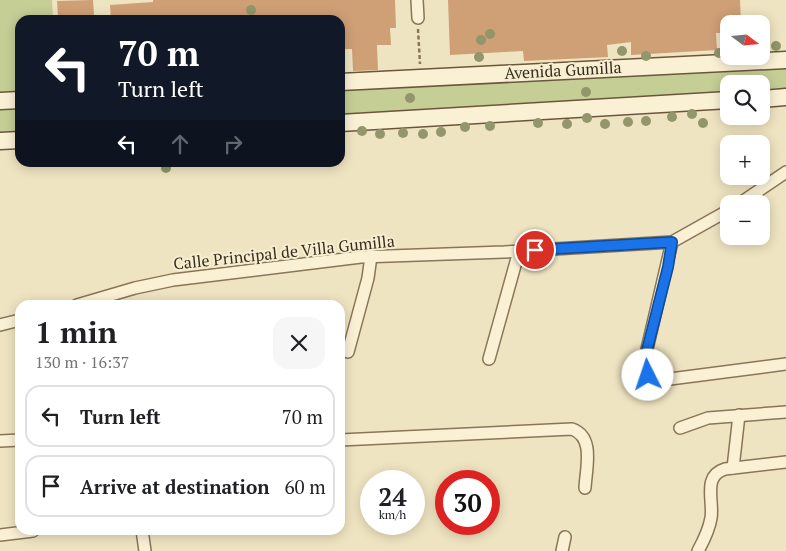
<!DOCTYPE html>
<meta charset="utf-8">
<style>
:root{--surface:#fff;--page:#f6f6f6;--text:#202124;--muted:#757577;--line:#e0e0e0}
body{margin:0;font-family:"PT Serif",serif;background:var(--page);color:var(--text);height:100vh;display:flex;flex-direction:column;font-size:19px;white-space:nowrap}
*{box-sizing:border-box;margin:0}
p{font-size:16px;color:var(--muted)}
.icon{flex:none;width:28px;height:28px;fill:none;stroke:currentColor;stroke-width:2;stroke-linecap:round;stroke-linejoin:round}
.map{position:relative;flex:1;overflow:hidden}
.sheet{position:absolute;left:15px;top:300px;width:330px;height:235px;display:flex;flex-direction:column;background:var(--surface);border-radius:15px;box-shadow:0 2px 12px #0003}
.sheet>*{flex:none}
.hud{position:absolute;left:15px;top:15px;width:330px;height:152px;border-radius:15px;box-shadow:0 2px 12px #0003;background:#111827;color:#fff;overflow:hidden}
.needle{width:32px;rotate:106deg}
.controls{position:absolute;left:720px;top:15px;display:grid;gap:10px}
.controls a{display:grid;place-items:center;width:50px;height:50px;border-radius:10px;background:var(--surface);box-shadow:0 2px 12px #0003;font-size:25px}
.speed{position:absolute;left:360px;top:470px;display:flex;gap:10px;font-size:25px;font-weight:700;text-align:center}
.speed>*{display:grid;place-content:center;width:65px;height:65px;border-radius:50%;background:var(--surface);box-shadow:0 2px 12px #0003;line-height:1}
.speed small{font-size:12px;font-weight:400}
.speed .limit{border:8px solid #d22;background:#fff;color:#111}
.pin{position:absolute;display:grid;place-items:center;width:42px;height:42px;color:#fff;margin:-21px;border:2px solid #fff;border-radius:50%;box-shadow:0 1px 5px #0007}
.me{position:absolute;width:55px;margin:-28px;rotate:356deg;stroke-linejoin:round;filter:drop-shadow(0 0 4px #0008)}
.turn{display:flex;align-items:center;gap:18px;height:105px;padding:0 20px;font-size:22px}
.turn .icon{width:65px;height:65px;stroke-width:2.5}
.turn b{display:block;font-size:35px;line-height:42px}
.lanes{display:flex;align-items:center;height:48px;padding:0 20px;background:#0003;justify-content:center;gap:25px;direction:ltr}
.lanes .off{opacity:.35}
.round{display:grid;place-items:center;flex:none;width:52px;height:52px;border-radius:15px;background:var(--page)}
.headline{display:flex;align-items:center;justify-content:space-between;height:85px;padding:0 20px}
h1{font-size:30px;font-weight:700;line-height:38px}
ul{padding:0;list-style:none}
li{display:flex;align-items:center;gap:15px;height:62px;margin:0 10px 8px;padding:0 10px;border:2px solid var(--line);border-radius:15px}
li div{flex:1}
li b{display:block;font-size:19px}
li em{font-style:normal}
.map>svg:first-child{display:block}
</style>
<div class="map">
<svg width="786" height="551" viewBox="0 0 786 551">
<rect width="100%" height="100%" fill="#efe4c1"/>
<g fill="#c4ce95">
<polygon points="0,0 52,0 53,20 20,20 20,98 0,95"/>
<polygon points="786,61 786,95 761,96 761,84 729,84 729,98 340,121 340,84"/>
<polygon points="20,101 20,138 0,139 0,102"/>
</g>
<g fill="#cf9f76">
<polygon points="93,0 94,15 77,16 78,20 58,17 57,1"/>
<polygon points="153,0 395,0 396,28 390,28 391,45 377,45 378,70 353,71 352,49 340,49 340,20 111,20 110,5 153,2"/>
<polygon points="448,0 740,0 741,24 729,24 729,33 716,33 717,50 631,55 631,42 607,45 608,57 524,61 523,51 450,55"/>
</g>
<g fill="none" stroke-linecap="round" stroke-linejoin="round">
<g stroke="#897558" stroke-width="14">
<g id="minor">
<polyline points="417,0 418,18"/>
<polyline points="739,204 786,172"/>
<path d="M672,242L644,362C644,379 656,380 670,379L786,364"/>
<polyline points="77,305 135,288 173,280 361,257 504,252 672,242 729,210"/>
<polyline points="0,325 20,320"/>
<polyline points="348,352 368,278 371,256"/>
<polyline points="489,359 519,251"/>
<polyline points="680,428 708,418 786,412"/>
<path d="M340,440L572,429C595,437 586,468 585,488"/>
<polyline points="0,441 20,440"/>
<polyline points="733,468 739,415"/>
<polyline points="142,530 145,551"/>
<polyline points="0,535 33,531"/>
<polyline points="562,551 565,537"/>
<path d="M698,551C704,540 709,530 711,518C714,501 702,476 725,469L786,462"/>
</g>
</g>
<g stroke="#6b563c" stroke-width="19">
<g id="secondary">
<polyline points="340,82 786,60"/>
<polyline points="761,99 786,97"/>
<polyline points="0,101 20,100"/>
<polyline points="340,123 729,100"/>
<polyline points="0,141 20,140"/>
</g>
</g>
<polyline stroke="#897558" stroke-width="2.5" stroke-dasharray="4 2.5" stroke-linecap="butt" points="418,29 420,64"/>
<use href="#minor" stroke="#faf1d5" stroke-width="11"/>
<use href="#secondary" stroke="#faf1d5" stroke-width="16"/>
</g>
<g fill="#92966a">
<circle cx="251" cy="10" r="5"/>
<circle cx="490" cy="34" r="5"/>
<circle cx="481" cy="40" r="5"/>
<circle cx="776" cy="46" r="5"/>
<circle cx="622" cy="51" r="5"/>
<circle cx="719" cy="53" r="5"/>
<circle cx="646" cy="56" r="5"/>
<circle cx="479" cy="57" r="5"/>
<circle cx="586" cy="92" r="5"/>
<circle cx="410" cy="98" r="5"/>
<circle cx="692" cy="114" r="5"/>
<circle cx="672" cy="117" r="5"/>
<circle cx="587" cy="118" r="5"/>
<circle cx="646" cy="121" r="5"/>
<circle cx="628" cy="122" r="5"/>
<circle cx="538" cy="123" r="5"/>
<circle cx="703" cy="123" r="5"/>
<circle cx="567" cy="124" r="5"/>
<circle cx="605" cy="124" r="5"/>
<circle cx="490" cy="126" r="5"/>
<circle cx="465" cy="127" r="5"/>
<circle cx="362" cy="131" r="5"/>
<circle cx="441" cy="132" r="5"/>
<circle cx="403" cy="133" r="5"/>
<circle cx="380" cy="134" r="5"/>
<circle cx="423" cy="134" r="5"/>
<circle cx="166" cy="168" r="5"/>
</g>
<g fill="none" stroke-linecap="round" stroke-linejoin="round">
<g stroke="#114b97" stroke-width="12">
<polyline id="route" points="535,250 672,242 668,267 644,362 648,375"/>
</g>
<use href="#route" stroke="#1a73e8" stroke-width="9"/>
</g>
<g text-anchor="middle" stroke-width="4" stroke-linejoin="round" paint-order="stroke">
<g font-size="16" fill="#392c1d" stroke="#f6eed1">
<text transform="translate(563 70) rotate(-3)" y="6">Avenida Gumilla</text>
<text transform="translate(284 252) rotate(-6)" y="6">Calle Principal de Villa Gumilla</text>
</g>
</g>
</svg>
<div class="controls">
<a><svg class="needle" viewBox="-14 -14 28 28"><path d="M0-13l5 13h-10z" fill="#e53935"/><path d="M0 13l5-13h-10z" fill="#757577"/></svg></a>
<a><svg class="icon" aria-label="search" viewBox="0 0 24 24"><circle cx="10" cy="10" r="6"/><path d="M15 15l6 6"/></svg></a>
<a>+</a>
<a>−</a>
</div>
<div class="speed"><div>24<small>km/h</small></div><div class="limit">30</div></div>
<div class="pin" style="left:535px;top:250px;background:#d93025"><svg class="icon" aria-label="arrive" viewBox="0 0 24 24"><path d="M6 21V4h12l-3 4 3 4H6"/></svg></div>
<svg class="me" style="left:648px;top:375px" viewBox="-20 -20 40 40"><circle r="19" fill="#fff"/><path d="M0-13L10 11 0 6-10 11z" fill="#1a73e8"/></svg>
<div class="hud">
<div class="turn"><svg class="icon" aria-label="left" viewBox="0 0 24 24"><path d="M17 20v-9H6M10 6l-5 5 5 5"/></svg><div><b>70 m</b>Turn left</div></div>
<div class="lanes"><svg class="icon" aria-label="left" viewBox="0 0 24 24"><path d="M17 20v-9H6M10 6l-5 5 5 5"/></svg><svg class="icon off" aria-label="ahead" viewBox="0 0 24 24"><path d="M12 20V5M6 11l6-6 6 6"/></svg><svg class="icon off" aria-label="right" viewBox="0 0 24 24"><path d="M7 20v-9h11M14 6l5 5-5 5"/></svg></div>
</div>
<section class="sheet">
<div class="headline"><div><h1>1 min</h1><p>130 m · 16:37</p></div><a class="round"><svg class="icon" aria-label="close" viewBox="0 0 24 24"><path d="M6 6l12 12M18 6L6 18"/></svg></a></div>
<ul>
<li><svg class="icon" aria-label="left" viewBox="0 0 24 24"><path d="M17 20v-9H6M10 6l-5 5 5 5"/></svg><div><b>Turn left</b></div><em>70 m</em></li>
<li><svg class="icon" aria-label="arrive" viewBox="0 0 24 24"><path d="M6 21V4h12l-3 4 3 4H6"/></svg><div><b>Arrive at destination</b></div><em>60 m</em></li>
</ul>
</section>
</div>
